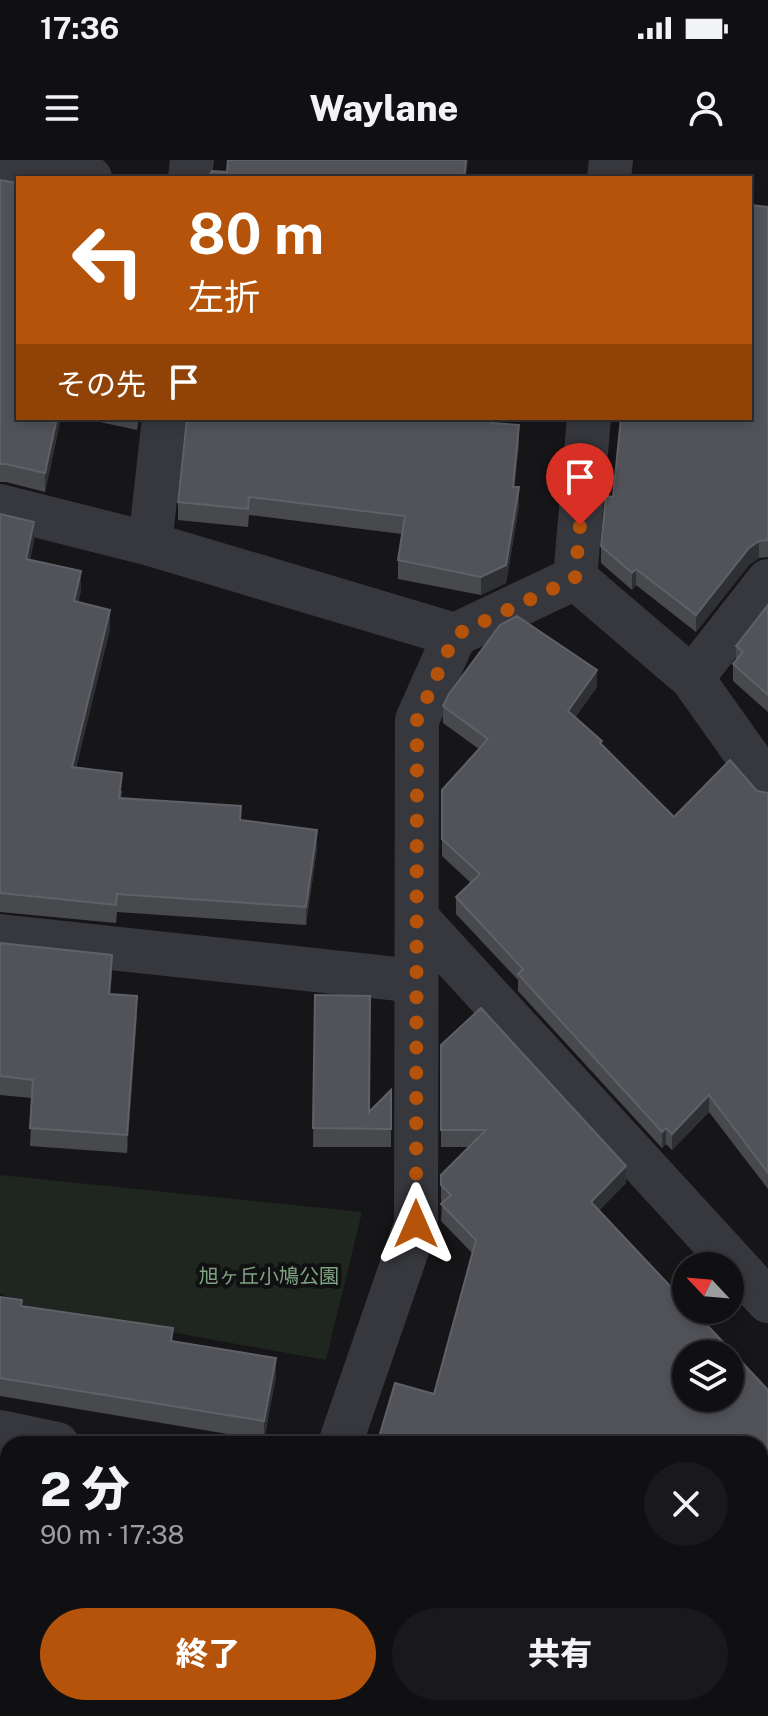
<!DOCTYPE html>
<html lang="ja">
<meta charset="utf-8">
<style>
:root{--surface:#101012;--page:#19191b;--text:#f1f3f6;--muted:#9c9d9f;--line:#303032;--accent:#b45309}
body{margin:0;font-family:"Public Sans","Noto Sans JP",sans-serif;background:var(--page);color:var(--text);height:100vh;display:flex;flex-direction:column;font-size:30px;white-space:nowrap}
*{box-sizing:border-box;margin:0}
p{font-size:26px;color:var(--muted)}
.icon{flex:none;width:44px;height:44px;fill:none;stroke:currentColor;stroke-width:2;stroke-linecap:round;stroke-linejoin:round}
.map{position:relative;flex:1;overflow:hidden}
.panel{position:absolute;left:0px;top:1276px;width:768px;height:280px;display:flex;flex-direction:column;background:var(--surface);border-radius:24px 24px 0 0;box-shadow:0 4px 12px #0003,0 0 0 2px var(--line)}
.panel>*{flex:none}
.banner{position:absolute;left:16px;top:16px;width:736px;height:244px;border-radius:0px;box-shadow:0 4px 12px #0003,0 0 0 2px var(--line);background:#b45309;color:#fff;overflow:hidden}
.needle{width:52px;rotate:296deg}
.tools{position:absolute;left:672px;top:1092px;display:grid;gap:16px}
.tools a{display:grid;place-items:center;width:72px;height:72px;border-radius:50%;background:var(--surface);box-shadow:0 4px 12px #0003,0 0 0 2px var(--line);font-size:40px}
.pin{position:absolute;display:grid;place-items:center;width:68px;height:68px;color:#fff;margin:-82px -34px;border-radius:50% 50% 50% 0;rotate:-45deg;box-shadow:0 0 8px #0007}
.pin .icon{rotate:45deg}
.me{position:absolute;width:88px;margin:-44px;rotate:0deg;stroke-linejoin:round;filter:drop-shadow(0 0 6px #0008)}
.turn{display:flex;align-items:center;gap:28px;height:168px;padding:0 40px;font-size:36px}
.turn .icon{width:104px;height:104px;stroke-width:2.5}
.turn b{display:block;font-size:56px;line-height:68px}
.then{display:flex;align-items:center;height:76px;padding:0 40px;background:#0003;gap:16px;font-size:30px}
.round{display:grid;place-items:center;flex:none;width:84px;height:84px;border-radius:42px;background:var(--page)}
.overview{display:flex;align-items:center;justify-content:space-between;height:136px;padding:0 40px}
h1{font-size:48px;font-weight:800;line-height:60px}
.action{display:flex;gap:16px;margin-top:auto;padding:16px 40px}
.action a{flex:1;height:92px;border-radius:48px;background:var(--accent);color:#fff;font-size:32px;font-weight:800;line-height:92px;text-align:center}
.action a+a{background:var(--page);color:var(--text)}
.status{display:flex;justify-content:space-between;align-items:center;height:56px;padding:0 40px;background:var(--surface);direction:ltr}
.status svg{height:22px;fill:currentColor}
header{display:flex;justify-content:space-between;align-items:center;height:104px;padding:0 40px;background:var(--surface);font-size:36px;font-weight:800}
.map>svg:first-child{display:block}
</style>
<div class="status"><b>17:36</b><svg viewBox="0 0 49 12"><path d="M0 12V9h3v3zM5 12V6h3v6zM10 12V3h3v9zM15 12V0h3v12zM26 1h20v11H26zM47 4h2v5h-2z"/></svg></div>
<header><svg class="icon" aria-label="menu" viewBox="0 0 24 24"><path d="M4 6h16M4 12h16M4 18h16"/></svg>Waylane<svg class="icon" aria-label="person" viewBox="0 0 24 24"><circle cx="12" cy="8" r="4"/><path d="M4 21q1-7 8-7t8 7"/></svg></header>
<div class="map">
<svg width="768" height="1556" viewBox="0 0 768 1556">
<rect width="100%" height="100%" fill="#161618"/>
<polygon fill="#1e261f" points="0,1015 362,1052 326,1200 26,1146 0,1133"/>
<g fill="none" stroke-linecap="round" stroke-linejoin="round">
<g stroke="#37383d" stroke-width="44">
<polyline points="0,7 90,18"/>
<polyline points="190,18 192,0"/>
<polyline points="609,18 611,0"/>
<polyline points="0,346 150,384 455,475"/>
<polyline points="150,384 164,258"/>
<polyline points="575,418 692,518 768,625"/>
<polyline points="575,418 589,258"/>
<polyline points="692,518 768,421"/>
<polyline points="417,758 768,1141"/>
<polyline points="0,776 416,821"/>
<polyline points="0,1272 57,1284"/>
<polyline points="340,1284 416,1064 417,560 455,475 575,418"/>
<polyline points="760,1490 761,1556"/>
</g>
</g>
<g fill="#47494d">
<polygon points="0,20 18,258 61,258 45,332 6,322 0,322"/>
<polygon points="768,47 768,397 759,398 749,405 696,472 636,425 632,430 601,403 601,386 613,337"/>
<polygon points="81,258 139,258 137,270"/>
<polygon points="187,258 493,258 493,263 519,284 514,327 519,346 506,423 481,435 398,419 398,400 402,374 249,355 248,367 178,360 178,342"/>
<polygon points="0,354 34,380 30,400 81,430 78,443 110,469 76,607 122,631 121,638 241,660 317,688 306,765 117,752 116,763 0,752"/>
<polygon points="768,445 768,552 733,521 733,504 736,501 736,486"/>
<polygon points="597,527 575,557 674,657 757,631 768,633 768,1029 709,952 672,990 666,984 662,988 518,831 518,820 456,754 456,737 471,723 442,696 442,630 479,589 443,563 443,546"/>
<polygon points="0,783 112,813 110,834 137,854 127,993 30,986 32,938 0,935"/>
<polygon points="315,835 369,951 391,930 391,987 313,987"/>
<polygon points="441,885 626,1023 599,1050 768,1230 768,1405 760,1386 760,1284 379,1284 379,1277 434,1234 473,1094 441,1061 442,1043 441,1042 441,1015 469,987 441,987"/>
<polygon points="0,1137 22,1146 173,1182 276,1216 264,1280 0,1236"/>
<polygon points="0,1339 8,1341 8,1548 719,1548 22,1550 0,1547"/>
</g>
<g fill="#2f3033">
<polygon points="466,0 468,0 466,18 464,18"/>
<polygon points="57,258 61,258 45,332 45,313"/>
<polygon points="519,265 519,284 513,345 513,327"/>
<polygon points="519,327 519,346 506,423 481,435 481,417"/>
<polygon points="34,362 34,380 26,417 26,399"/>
<polygon points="759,381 759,398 749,405 696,472 696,455 749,388"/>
<polygon points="636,409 636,425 632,430 632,413"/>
<polygon points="81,411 81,430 74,460 74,441"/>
<polygon points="110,450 110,469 72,625 72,607"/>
<polygon points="597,510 597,527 568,568 568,551"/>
<polygon points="317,670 317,688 306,765 306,747"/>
<polygon points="112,795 112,813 109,852 109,834"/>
<polygon points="137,836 137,854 127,993 127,975"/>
<polygon points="709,935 709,952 672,990 672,974"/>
<polygon points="666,968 666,984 662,988 662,972"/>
<polygon points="626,1006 626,1023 591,1059 591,1042"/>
<polygon points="276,1198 276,1216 264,1280 264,1261"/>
</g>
<g fill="#525359" stroke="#5f6168" stroke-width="2" fill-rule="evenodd">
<polygon points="228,0 466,0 464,18 208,18 212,11 227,12"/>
<polygon points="0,20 18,23 18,258 57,258 45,313 6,304 0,304"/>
<polygon points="750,45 768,47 768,380 759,381 749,388 696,455 636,409 632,413 601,386 606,336 613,337 621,258 750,258"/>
<polygon points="187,258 492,258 492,263 519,265 513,327 519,327 506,405 481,417 398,400 405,356 249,337 248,349 178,342"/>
<polygon points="0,354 34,362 26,399 81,411 74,441 110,450 72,607 122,613 119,638 241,646 240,660 317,670 306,747 117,734 116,745 0,733"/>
<polygon points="768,445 768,535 733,504 743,492 736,486"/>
<polygon points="517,456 597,510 568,551 602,581 600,583 674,657 730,600 757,631 768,633 768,1013 709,935 672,974 666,968 662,972 518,814 523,809 456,737 480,714 442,679 442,630 488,579 443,546 449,534 500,465"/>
<polygon points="0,783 112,795 109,834 137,836 127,975 30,968 33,920 0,916"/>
<polygon points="315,835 370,836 369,952 391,930 391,969 313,968"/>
<path d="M481,848L626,1006L591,1042L686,1143V1150H693L768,1230V1388L760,1369V1284H403L379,1277L395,1223L434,1234L476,1080L441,1044L451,1035L441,1025V1015L486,970H441V885ZM686,1194H730V1238H686Z"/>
<polygon points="0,1137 22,1140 21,1146 173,1168 171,1181 276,1198 264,1261 0,1218"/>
<polygon points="0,1339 8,1341 8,1531 0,1530"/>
<polygon points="22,1548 719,1548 741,1556 20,1556"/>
</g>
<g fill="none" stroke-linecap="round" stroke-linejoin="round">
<polyline stroke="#b45309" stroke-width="14" stroke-dasharray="0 25.2" points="416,1064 417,560 455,475 575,418 580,365"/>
</g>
<g text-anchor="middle" stroke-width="8" stroke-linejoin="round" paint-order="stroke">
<g font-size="20" fill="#7fa381" stroke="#111113">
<text x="269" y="1123">旭ヶ丘小鳩公園</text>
</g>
</g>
</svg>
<div class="tools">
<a><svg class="needle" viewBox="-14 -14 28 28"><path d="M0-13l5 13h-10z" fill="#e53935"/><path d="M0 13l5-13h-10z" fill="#9c9d9f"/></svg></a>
<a><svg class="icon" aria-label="layers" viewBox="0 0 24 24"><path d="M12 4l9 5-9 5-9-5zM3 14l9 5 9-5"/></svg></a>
</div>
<div class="pin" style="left:580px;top:365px;background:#d93025"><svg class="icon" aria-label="arrive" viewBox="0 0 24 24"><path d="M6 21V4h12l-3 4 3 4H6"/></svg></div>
<svg class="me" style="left:416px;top:1064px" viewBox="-20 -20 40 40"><path d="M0-17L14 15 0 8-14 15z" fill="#b45309" stroke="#fff" stroke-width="4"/></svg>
<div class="banner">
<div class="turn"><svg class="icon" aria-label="left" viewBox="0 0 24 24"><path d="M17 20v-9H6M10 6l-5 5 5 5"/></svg><div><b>80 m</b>左折</div></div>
<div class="then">その先<svg class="icon" aria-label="arrive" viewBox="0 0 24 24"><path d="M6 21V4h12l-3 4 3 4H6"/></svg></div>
</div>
<section class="panel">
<div class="overview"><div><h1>2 分</h1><p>90 m · 17:38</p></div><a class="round"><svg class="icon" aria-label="close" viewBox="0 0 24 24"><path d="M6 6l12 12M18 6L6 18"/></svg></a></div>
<div class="action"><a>終了</a><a>共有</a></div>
</section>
</div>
